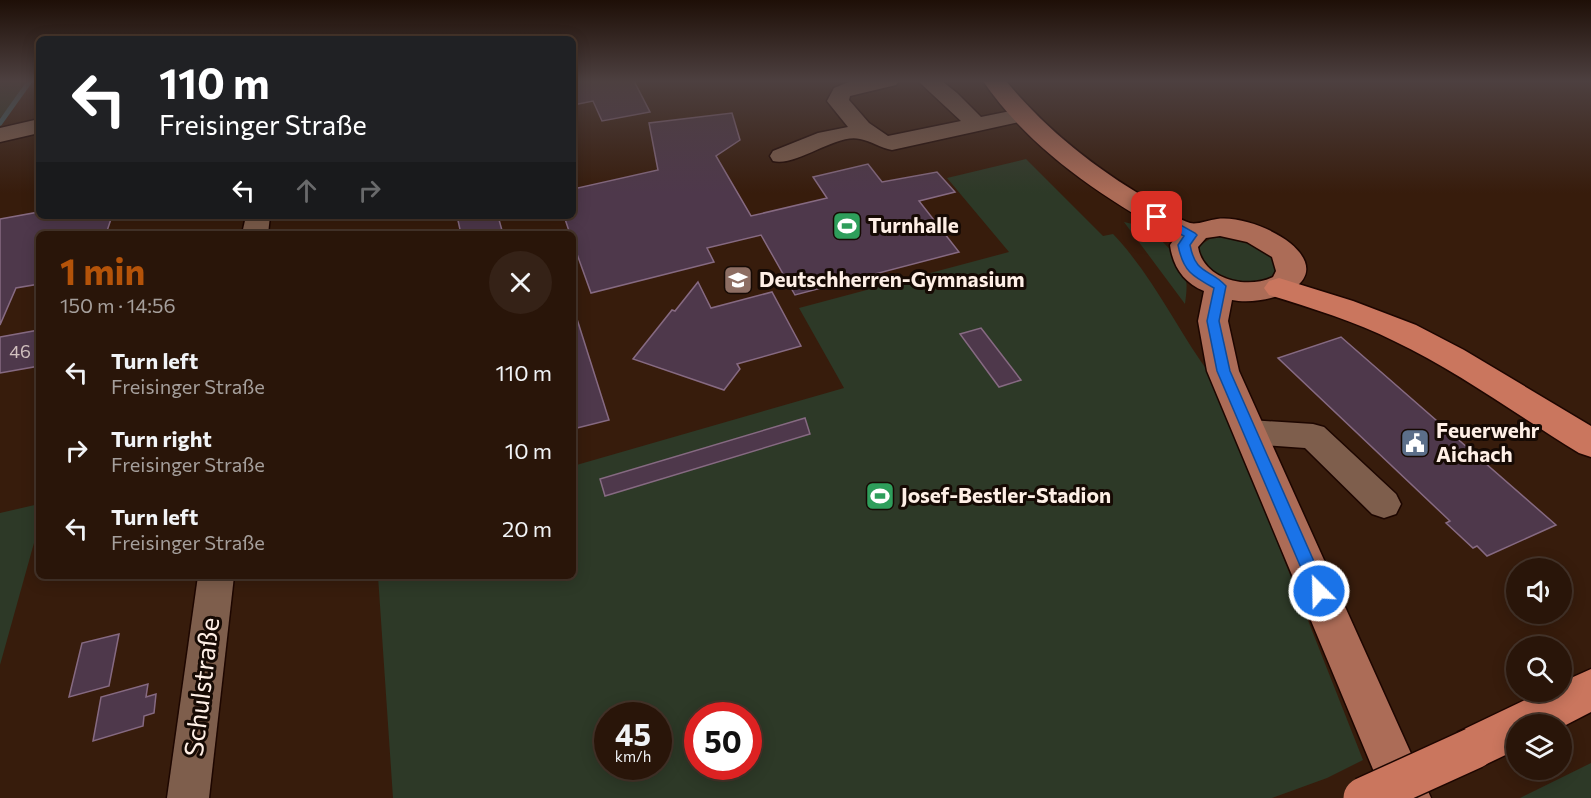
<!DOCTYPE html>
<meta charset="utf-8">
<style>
:root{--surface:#291509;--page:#352217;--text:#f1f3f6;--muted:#a59f9c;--line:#45342a;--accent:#b45309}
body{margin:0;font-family:Commissioner,sans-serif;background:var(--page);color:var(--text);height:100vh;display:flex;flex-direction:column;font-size:22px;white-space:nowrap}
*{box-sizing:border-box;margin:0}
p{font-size:20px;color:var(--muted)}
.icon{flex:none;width:33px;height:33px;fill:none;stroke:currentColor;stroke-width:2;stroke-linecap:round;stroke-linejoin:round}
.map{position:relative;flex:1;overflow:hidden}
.panel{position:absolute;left:36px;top:231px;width:540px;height:348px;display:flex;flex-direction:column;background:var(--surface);border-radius:9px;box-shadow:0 3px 15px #0003,0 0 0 2px var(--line)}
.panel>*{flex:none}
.top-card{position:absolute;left:36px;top:36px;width:540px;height:183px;border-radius:9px;box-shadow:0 3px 15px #0003,0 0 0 2px var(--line);background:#202124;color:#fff;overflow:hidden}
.controls{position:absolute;left:1506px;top:558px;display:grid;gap:12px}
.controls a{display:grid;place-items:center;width:66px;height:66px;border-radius:50%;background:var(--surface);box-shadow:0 3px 15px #0003,0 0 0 2px var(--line);font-size:30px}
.speed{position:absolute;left:594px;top:702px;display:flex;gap:12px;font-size:30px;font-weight:700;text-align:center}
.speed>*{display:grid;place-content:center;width:78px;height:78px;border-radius:50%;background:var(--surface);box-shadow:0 3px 15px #0003,0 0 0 2px var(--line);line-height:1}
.speed small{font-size:15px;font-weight:400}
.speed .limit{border:9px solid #d22;background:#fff;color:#111}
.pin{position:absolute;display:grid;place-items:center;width:51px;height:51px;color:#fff;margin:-26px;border-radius:12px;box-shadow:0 3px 9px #0006}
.me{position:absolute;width:66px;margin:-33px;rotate:337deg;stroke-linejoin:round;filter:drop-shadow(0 0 4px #0008)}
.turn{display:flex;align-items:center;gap:21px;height:126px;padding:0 24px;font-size:27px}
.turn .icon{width:78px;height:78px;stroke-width:2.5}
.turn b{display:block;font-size:42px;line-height:51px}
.lanes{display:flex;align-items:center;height:57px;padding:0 24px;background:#0003;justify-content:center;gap:30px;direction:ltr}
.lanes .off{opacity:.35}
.round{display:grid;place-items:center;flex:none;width:63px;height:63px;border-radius:32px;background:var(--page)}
.summary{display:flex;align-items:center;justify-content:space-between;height:102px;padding:0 24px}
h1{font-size:36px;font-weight:700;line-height:45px;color:var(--accent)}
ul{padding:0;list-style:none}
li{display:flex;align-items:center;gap:18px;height:78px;padding:0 24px}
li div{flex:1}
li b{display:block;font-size:22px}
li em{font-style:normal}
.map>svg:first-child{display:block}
</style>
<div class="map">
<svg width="1591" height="798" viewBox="0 0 1591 798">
<rect width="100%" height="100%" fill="#371c0c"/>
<g fill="#2d3927" fill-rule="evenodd">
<polygon points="0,81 27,81 21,94 0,118"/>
<path d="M1026,159L1103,236L1113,234C1154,277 1177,330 1212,377L1363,760L1327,778L1272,798H393L378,576H573V466L844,388L799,308L1009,252L947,178ZM608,716H658V766H608ZM698,716H748V766H698Z"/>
<path d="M1124,222C1152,227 1176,249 1185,276C1188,284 1186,296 1185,304Z"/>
<path d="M1215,236H1239L1271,253L1277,269C1262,298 1191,279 1200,245Z"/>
<polygon points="39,504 39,525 0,665 0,513"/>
<polygon points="1591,763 1591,798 1520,798"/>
</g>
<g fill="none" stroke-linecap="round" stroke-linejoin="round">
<polyline stroke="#3a6065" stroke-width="5" points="0,123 30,81"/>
</g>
<g fill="#4e384b" stroke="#866a82" stroke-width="1.5">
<polygon points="573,81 634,81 650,112 602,121 593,101 573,105"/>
<polygon points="732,113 740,140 716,156 751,216 827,198 813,177 868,164 882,182 937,172 955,192 919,201 959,252 795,295 761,235 707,248 714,262 591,293 573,243 573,234 570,234 564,216 573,216 573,189 658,170 649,123"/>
<polygon points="39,212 39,216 112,216 106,234 39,234 39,284 16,288 0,325 0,219"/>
<polygon points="457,216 498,216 503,234 461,234"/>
<polygon points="698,282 711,308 772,292 801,346 737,364 740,369 724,390 633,359 672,310 675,311"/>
<polygon points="577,319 609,420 573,429 573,320"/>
<polygon points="981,328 1021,380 999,387 960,334"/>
<polygon points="39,330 39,366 0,373 0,337"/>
<polygon points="1341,337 1556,525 1487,556 1477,546 1473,548 1446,523 1450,521 1278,358"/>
<polygon points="805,418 810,434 605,496 600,479"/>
<polygon points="119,634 109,686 69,697 82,643"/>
<polygon points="148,684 146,697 156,694 154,713 144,716 143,726 93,741 101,697"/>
</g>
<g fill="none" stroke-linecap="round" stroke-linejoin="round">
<g stroke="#1d0600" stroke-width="3">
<g id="minor">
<path d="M851,81H899L896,85L850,96L849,100L869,123L888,136L961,121L918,81H942L957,93L981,117L1020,109L1028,110L1031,115L1028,120L892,150C881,148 871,141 860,139C836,133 797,167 773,161L770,156L773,151L818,133L848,127L827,101L834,88Z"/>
<polygon points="39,119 39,133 0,142 0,128"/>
<polygon points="246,216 270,216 268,234 242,234"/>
<polygon points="1250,420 1313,424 1324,427 1396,494 1401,504 1396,514 1384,518 1372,514 1305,448 1250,444 1239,441 1235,432 1239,423"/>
<polygon points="198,576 234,576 209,798 167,798"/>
</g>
</g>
<g stroke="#1d0600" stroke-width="3">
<path id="major" d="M983,81H1006C1049,133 1100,172 1158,205C1168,211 1179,220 1190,223C1197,225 1209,220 1217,219C1239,216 1273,229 1290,243C1338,283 1268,307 1232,300L1228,321L1239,371L1431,798H1385L1207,371L1198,321L1204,291C1184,283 1173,267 1170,245L1175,238C1103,197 1031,151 983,81ZM1220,236L1247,242L1272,257L1276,271L1273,277C1246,290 1203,279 1198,247L1206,238Z"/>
</g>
<g stroke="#1d0600" stroke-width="3">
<g id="highway">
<path d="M1279,278L1353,301L1416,325L1464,350L1591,426V457L1579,453C1517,415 1459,372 1394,341C1354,321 1311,308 1269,295L1264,288L1269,281Z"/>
<polygon points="1591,669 1591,712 1562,727 1562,724 1516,724 1516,750 1474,770 1458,764 1452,748 1458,732 1542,692 1562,692 1562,682"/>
</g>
</g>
<use href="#minor" fill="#7e5e4c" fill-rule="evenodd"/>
<use href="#major" fill="#ac6c57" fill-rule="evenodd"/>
<use href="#highway" fill="#ca765e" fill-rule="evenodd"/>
<g stroke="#1d0600" stroke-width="44" stroke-linecap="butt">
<polyline id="highway-bridge" points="1364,798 1474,748"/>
</g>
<use href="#highway-bridge" stroke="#ca765e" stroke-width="41"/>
</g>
<linearGradient id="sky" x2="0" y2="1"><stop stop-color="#1e0f07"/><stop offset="0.42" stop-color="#4d4040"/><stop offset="1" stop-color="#4d4040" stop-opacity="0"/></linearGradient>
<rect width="1591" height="193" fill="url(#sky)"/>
<path fill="#1a73e8" stroke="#114b97" stroke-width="1.5" d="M1153,214H1161L1195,233L1197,235L1190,245C1196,276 1210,268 1226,286L1219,321L1230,371L1327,591L1325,596L1319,598L1313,596L1217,371L1207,321L1214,288C1192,276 1183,271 1178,245L1184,236L1153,219Z"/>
<defs>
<g id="stadium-square" transform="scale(1.5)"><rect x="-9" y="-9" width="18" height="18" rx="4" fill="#2e9e5b" stroke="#160a04"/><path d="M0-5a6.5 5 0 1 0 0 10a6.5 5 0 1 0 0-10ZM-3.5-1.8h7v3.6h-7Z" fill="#fff"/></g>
<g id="school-square" transform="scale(1.5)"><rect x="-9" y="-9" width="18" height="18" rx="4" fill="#8d6e63" stroke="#160a04"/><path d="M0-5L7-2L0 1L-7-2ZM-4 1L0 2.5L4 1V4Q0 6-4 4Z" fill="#fff"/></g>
<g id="civic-square" transform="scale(1.5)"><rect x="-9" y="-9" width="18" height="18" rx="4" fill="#5c6f8a" stroke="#160a04"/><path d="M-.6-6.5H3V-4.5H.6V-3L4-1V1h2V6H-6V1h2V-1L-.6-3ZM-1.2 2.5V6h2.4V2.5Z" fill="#fff"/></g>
</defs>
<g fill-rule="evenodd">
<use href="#stadium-square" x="847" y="226"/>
<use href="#school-square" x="738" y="280"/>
<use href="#civic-square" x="1415" y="443"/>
<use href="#stadium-square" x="880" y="496"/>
</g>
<g text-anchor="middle" stroke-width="6" stroke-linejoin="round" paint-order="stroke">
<g font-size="18" fill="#d2c1bf">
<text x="20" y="358">46</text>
</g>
<g font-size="21" font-weight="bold" fill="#feefe6" stroke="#160a04" text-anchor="start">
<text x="868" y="233">Turnhalle</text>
<text x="759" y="287">Deutschherren-Gymnasium</text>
<text x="1436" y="438">Feuerwehr<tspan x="1436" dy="24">Aichach</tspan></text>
<text x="901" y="503">Josef-Bestler-Stadion</text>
</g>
<g font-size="26" fill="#feefe6" stroke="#160a04">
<text transform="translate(202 687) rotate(-83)" y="9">Schulstraße</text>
</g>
</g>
</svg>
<div class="controls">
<a><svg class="icon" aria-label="sound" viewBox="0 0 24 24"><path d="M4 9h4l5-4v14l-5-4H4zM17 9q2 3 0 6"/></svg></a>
<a><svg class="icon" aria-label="search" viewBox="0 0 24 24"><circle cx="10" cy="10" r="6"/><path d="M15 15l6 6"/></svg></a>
<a><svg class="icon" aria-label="layers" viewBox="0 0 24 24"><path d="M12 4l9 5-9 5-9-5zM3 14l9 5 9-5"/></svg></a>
</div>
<div class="speed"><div>45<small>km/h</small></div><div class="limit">50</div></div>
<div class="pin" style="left:1157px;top:217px;background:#d93025"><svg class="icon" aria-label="arrive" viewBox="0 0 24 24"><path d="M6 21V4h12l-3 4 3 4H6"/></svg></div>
<svg class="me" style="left:1319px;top:591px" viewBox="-20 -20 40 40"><circle r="17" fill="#1a73e8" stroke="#fff" stroke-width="3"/><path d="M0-11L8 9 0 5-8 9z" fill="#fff"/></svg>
<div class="top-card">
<div class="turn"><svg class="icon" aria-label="left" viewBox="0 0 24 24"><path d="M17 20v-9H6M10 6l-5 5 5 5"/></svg><div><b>110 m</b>Freisinger Straße</div></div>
<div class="lanes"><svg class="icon" aria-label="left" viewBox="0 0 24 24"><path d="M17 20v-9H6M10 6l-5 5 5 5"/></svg><svg class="icon off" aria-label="ahead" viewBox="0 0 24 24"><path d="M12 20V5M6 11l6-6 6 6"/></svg><svg class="icon off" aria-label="right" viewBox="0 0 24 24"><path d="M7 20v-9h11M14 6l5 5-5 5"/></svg></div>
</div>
<section class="panel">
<div class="summary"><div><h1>1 min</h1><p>150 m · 14:56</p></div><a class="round"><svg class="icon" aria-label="close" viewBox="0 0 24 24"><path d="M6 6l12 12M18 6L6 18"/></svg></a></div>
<ul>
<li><svg class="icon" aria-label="left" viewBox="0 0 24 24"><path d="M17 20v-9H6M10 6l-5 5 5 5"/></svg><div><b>Turn left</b><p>Freisinger Straße</p></div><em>110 m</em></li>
<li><svg class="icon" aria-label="right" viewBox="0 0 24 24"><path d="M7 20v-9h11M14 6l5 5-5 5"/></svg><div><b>Turn right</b><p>Freisinger Straße</p></div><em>10 m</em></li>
<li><svg class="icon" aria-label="left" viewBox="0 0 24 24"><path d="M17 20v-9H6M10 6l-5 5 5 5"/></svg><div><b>Turn left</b><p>Freisinger Straße</p></div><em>20 m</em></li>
</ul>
</section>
</div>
